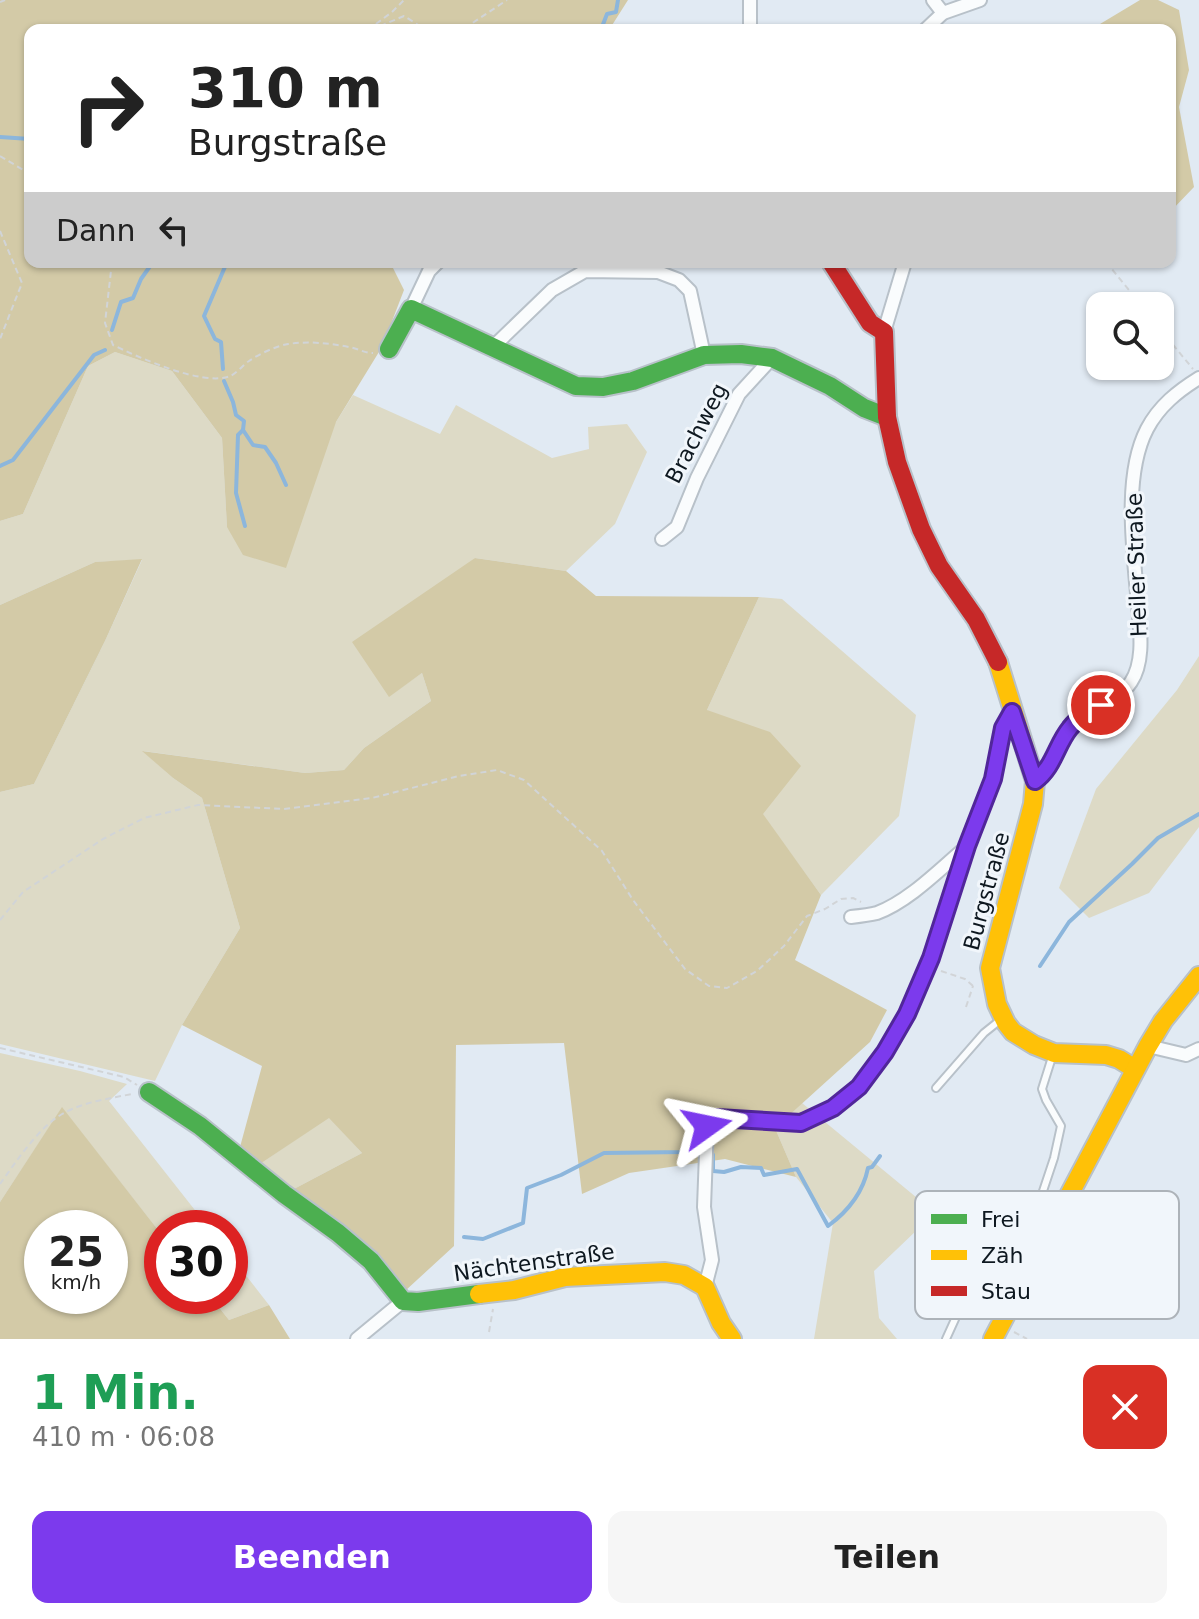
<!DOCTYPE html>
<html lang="de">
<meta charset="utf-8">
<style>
:root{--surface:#fff;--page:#f6f6f6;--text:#222;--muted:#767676;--accent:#7c3aed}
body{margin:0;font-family:"DejaVu Sans",sans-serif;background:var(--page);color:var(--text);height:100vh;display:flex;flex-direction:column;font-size:30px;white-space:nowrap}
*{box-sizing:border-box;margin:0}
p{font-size:26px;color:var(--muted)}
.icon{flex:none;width:44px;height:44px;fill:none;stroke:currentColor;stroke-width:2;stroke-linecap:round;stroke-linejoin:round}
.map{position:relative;height:1339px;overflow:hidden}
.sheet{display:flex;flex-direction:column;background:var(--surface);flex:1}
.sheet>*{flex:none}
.top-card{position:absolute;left:24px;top:24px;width:1152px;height:244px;border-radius:16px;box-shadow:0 2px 6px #0004;background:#fff;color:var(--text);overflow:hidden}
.controls{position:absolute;left:1086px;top:292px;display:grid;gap:16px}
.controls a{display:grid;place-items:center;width:88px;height:88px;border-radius:16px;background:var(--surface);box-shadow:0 2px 6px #0004;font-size:40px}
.speed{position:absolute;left:24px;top:1210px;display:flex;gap:16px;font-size:40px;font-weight:700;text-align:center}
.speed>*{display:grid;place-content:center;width:104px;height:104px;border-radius:50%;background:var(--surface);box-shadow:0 2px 6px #0004;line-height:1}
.speed small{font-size:20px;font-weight:400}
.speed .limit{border:12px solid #d22;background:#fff;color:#111}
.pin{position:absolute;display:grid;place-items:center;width:68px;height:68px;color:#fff;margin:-34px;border:4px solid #fff;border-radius:50%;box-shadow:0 2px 8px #0007}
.me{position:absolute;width:88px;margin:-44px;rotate:78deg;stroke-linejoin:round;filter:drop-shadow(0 0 6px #0008)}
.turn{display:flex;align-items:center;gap:28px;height:168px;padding:0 32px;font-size:36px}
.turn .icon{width:104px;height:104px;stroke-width:2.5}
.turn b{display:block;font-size:56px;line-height:68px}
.then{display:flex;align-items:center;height:76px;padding:0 32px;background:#0003;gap:16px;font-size:30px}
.round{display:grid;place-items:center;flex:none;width:84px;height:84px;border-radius:16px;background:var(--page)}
.headline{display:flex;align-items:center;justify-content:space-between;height:136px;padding:0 32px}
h1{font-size:48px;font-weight:600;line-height:60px;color:#1e9e55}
.button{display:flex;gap:16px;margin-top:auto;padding:16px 32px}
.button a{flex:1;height:92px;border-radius:16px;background:var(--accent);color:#fff;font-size:32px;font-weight:600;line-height:92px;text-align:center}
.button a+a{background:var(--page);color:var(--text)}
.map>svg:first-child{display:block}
</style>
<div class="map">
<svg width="1199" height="1339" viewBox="0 0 1199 1339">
<rect width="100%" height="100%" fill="#e1eaf3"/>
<g fill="#dddac6">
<polygon points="115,352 172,371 222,438 227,527 336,422 353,395 440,434 456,405 552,458 589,449 588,427 627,424 647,452 615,524 566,571 475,558 389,696 422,673 431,701 364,748 344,770 305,773 143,751 173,778 202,798 240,928 182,1025 155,1081 0,1044 0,792 34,784 105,641 142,560 95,562 0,605 0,521 23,514 88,366"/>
<polygon points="759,597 782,599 916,715 899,816 821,895 762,814 707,710"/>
<polygon points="1199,656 1199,827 1149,893 1089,918 1059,888 1096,789 1177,690"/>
<polygon points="0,1053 80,1071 127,1084 109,1101 209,1228 162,1228 162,1235 62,1108 0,1202"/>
<polygon points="802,1103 928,1207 918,1229 874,1271 879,1318 897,1339 814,1339 833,1223 796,1177 775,1128"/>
<polygon points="329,1117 362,1153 292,1190 260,1164"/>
<polygon points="230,1255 269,1305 229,1320 210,1296 230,1296"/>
</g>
<g fill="#d3caa7" fill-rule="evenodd">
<polygon points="0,0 628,0 609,30 30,30 30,262 390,262 404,290 382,347 336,422 286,568 243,555 227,527 222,438 172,371 115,352 88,366 23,514 0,521"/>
<polygon points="1140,0 1158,0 1179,10 1189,70 1179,107 1194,187 1170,212 1170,30 1090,30"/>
<polygon points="475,558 566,571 596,596 759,597 707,710 770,732 801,766 763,814 821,895 795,960 887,1010 870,1042 775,1128 796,1177 725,1159 629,1173 582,1194 564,1043 456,1045 454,1246 405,1291 292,1190 362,1153 329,1118 260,1164 240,1147 262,1066 182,1025 240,928 202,798 173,778 142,751 305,773 344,770 364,748 431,701 422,673 389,697 352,642"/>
<polygon points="142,559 105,641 34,784 0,792 0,605 95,562"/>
<path d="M62,1107L162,1235V1296H210L229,1320L269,1305L290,1339H0V1202ZM110,1228V1296H42V1228Z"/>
</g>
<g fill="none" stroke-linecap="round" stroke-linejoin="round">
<g stroke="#8cb6dc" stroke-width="4">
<polyline points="595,30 602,27 607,14 616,12 618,0"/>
<polyline points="0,137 30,139"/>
<polyline points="112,330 121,302 133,298 141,279 153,262"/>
<polyline points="223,369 221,342 215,339 204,316 227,262"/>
<polyline points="224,381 233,402 236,415 244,421 243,430 238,435 236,493 245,526"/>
<polyline points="243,430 253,445 265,447 276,463 286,485"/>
<polyline points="0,466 13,460 94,355 105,350"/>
<polyline points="1040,966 1069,922 1132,864 1158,838 1199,814"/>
<path d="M711,1151L713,1155V1171L724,1172L741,1167L761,1168L764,1175L797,1169L828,1226C847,1212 863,1193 868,1168L872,1167L880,1156"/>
<polyline points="464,1237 483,1239 523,1223 527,1188 561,1175 604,1153 685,1152 691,1149 698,1151"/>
</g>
<g stroke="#b8c1c9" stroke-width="10">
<g id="lane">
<polyline points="936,1088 984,1033 999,1021"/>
<polyline points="946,1339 956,1317 1020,1239 1038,1206 1054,1158 1061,1126 1046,1100 1042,1089 1053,1054"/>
</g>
</g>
<g stroke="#b8c1c9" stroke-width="16">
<g id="street">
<polyline points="933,0 943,13"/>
<polyline points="750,30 750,0"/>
<polyline points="925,30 943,13 980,0"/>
<polyline points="411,309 429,271 438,262"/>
<polyline points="884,332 905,262"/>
<polyline points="494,346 552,290 585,271 658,272 679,280 690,291 704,355"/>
<polyline points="662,539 677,527 697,478 739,394 772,358"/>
<path d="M1035,781C1038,779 1042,777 1045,774C1056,760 1060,739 1072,726C1088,707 1117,703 1131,682C1143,664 1141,637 1139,617C1135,561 1121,479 1147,429C1159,406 1178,391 1199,378"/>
<path d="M851,917C860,916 869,915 877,913C909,901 939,870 965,848"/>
<polyline points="1148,1046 1186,1055 1199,1049"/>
<polyline points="1044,1240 1109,1277 1096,1299"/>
<polyline points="1109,1277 1120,1258"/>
<polyline points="705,1287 712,1260 704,1207 707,1126 717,1118 801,1123 833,1108 859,1087 885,1052 907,1014 931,958 967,846 993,779 1003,728 1012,712"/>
<polyline points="357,1339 403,1301"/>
</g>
</g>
<g stroke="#b8c1c9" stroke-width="22">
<g id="fast">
<polyline points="389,349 411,309 576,386 603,387 633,381 704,355 741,354 772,358 830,386 864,408 887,417"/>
<polyline points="149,1092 200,1126 284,1194 338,1233 371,1261 403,1301 418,1302 479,1294"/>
</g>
</g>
<g stroke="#b8c1c9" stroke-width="22">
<g id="slow">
<polyline points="998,662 1035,781 1033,804 990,968 997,1004 1006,1023 1013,1032 1034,1045 1054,1053 1106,1055 1119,1059 1135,1069"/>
<polyline points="479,1294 514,1290 565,1277 665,1272 684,1275 705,1287 721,1323 732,1339"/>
<polyline points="993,1339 1148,1046 1163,1021 1199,976"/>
</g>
</g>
<g stroke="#b8c1c9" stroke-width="22">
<polyline id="jam" points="831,262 870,323 884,332 887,417 897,462 921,529 939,566 976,619 998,662"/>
</g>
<g stroke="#d1d4d7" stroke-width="2" stroke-dasharray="6 4" stroke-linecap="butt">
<polyline points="0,2 5,0"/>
<polyline points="368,30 392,12 404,0"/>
<polyline points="371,30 404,16 420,26 462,30 507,0"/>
<polyline points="0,156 30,174"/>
<polyline points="0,231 22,283 0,339"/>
<path d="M112,262L105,323L113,345C138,357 203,387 230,376C236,374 243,365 249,361C259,354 276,346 288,344C308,341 329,343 349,347C357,348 364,353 373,353"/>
<polyline points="959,262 963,265 972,262"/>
<polyline points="1106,262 1142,306"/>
<polyline points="674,266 680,262"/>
<polyline points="1160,329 1193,369"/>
<polyline points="0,920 23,892 103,839 144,818 198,805 284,809 372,798 459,776 497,770 524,780 602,851 633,900 685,969 709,986 727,988 757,971 784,946 807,916 825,909 841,899 853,898 861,902"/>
<polyline points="941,971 965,979 973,986 975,985"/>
<polyline points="966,1007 973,986"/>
<polyline points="0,1048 124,1077 137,1085"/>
<path d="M0,1184C15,1163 38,1129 59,1116C81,1102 107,1099 132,1094"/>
<polyline points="489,1332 493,1309"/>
<polyline points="1014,1332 1027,1339"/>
</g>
<use href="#lane" stroke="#fafcfd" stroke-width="6"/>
<use href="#street" stroke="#fafcfd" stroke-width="12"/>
<use href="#fast" stroke="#4caf50" stroke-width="18"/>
<use href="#slow" stroke="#ffc107" stroke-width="18"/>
<use href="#jam" stroke="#c62828" stroke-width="18"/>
</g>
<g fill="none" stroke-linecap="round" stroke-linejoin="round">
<g stroke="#51269a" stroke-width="20">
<path id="route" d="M707,1126L717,1118L801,1123L833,1108L859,1087L885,1052L907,1014L931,958L967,846L993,779L1003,728L1012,712L1035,781C1054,767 1056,745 1070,728C1078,717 1090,711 1101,705"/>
</g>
<use href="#route" stroke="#7c3aed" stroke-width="14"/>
</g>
<g text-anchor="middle" stroke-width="6" stroke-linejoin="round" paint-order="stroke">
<g font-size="22" fill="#0e1820" stroke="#f1f6fb">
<text transform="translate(696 433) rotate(-63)" y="8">Brachweg</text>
<text transform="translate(1136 565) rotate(-92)" y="8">Heiler Straße</text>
<text transform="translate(986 891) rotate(-75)" y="8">Burgstraße</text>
<text transform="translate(534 1262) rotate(-8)" y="8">Nächtenstraße</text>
</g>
</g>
<rect x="915" y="1191" width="264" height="128" rx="12" fill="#f1f6fb" stroke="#adb3b9" stroke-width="2"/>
<rect x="931" y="1214" width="36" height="10" fill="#4caf50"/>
<rect x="931" y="1250" width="36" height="10" fill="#ffc107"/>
<rect x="931" y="1286" width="36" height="10" fill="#c62828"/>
<g font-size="22" fill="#0e1820">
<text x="981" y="1227">Frei</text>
<text x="981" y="1263">Zäh</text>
<text x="981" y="1299">Stau</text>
</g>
</svg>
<div class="controls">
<a><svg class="icon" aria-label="search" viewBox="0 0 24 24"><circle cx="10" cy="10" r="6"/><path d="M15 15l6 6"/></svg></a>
</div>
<div class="speed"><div>25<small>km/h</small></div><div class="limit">30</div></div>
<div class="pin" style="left:1101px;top:705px;background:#d93025"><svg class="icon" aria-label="arrive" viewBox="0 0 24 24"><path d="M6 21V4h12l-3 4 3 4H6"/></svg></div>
<svg class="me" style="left:707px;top:1126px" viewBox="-20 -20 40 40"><path d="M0-17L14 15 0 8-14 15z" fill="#7c3aed" stroke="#fff" stroke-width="4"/></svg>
<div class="top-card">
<div class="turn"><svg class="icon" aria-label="right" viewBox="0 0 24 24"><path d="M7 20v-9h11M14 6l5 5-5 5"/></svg><div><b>310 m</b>Burgstraße</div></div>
<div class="then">Dann<svg class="icon" aria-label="left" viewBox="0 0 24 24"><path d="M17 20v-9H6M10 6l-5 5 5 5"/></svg></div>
</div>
</div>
<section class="sheet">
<div class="headline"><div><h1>1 Min.</h1><p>410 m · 06:08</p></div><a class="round" style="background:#d93025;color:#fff"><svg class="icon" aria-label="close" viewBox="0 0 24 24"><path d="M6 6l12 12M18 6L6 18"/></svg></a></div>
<div class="button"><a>Beenden</a><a>Teilen</a></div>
</section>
